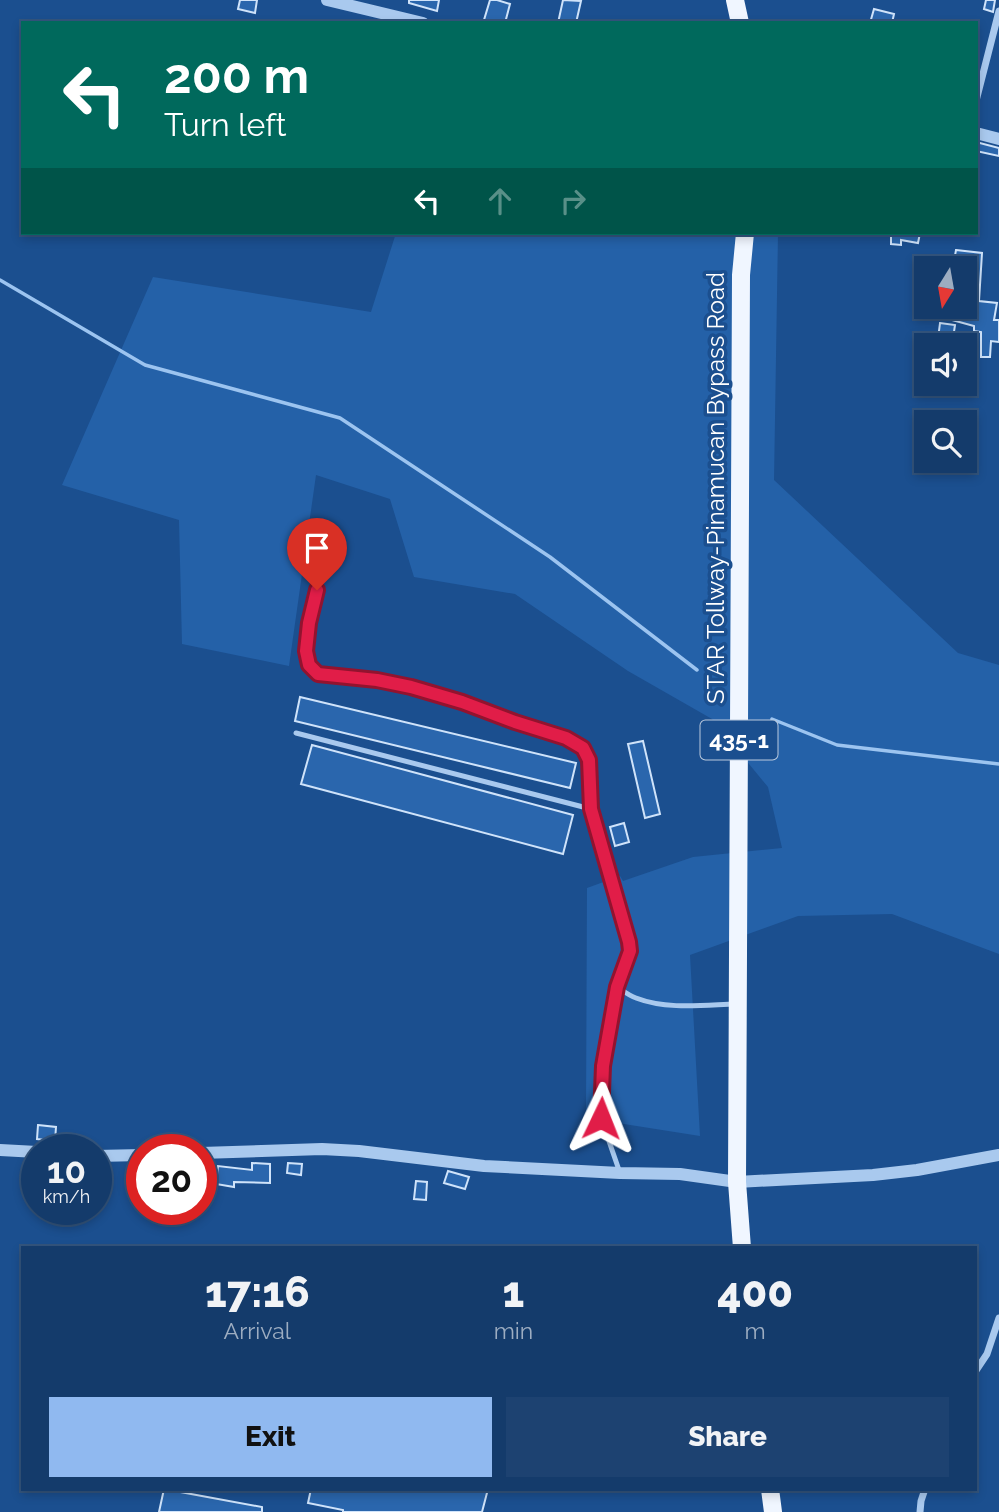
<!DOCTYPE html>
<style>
:root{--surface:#143b6b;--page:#1d4271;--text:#f1f3f6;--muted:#9dadc1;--line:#33557e;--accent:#90b9f0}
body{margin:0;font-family:Raleway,sans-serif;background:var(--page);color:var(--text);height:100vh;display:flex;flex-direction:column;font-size:26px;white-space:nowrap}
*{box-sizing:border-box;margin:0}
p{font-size:23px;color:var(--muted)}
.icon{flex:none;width:38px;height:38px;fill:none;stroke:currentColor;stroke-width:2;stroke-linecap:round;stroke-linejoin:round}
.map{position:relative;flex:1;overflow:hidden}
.drawer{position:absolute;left:21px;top:1246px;width:956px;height:245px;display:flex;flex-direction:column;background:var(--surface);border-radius:0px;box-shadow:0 4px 10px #0003,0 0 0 2px var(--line)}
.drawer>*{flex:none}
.banner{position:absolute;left:21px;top:21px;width:957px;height:214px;border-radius:0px;box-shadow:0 4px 10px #0003,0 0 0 2px var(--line);background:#00695c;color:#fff;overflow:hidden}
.needle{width:46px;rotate:191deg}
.buttons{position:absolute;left:914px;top:256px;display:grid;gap:14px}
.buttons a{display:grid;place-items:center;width:63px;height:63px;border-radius:0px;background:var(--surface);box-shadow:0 4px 10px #0003,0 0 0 2px var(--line);font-size:35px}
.speed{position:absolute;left:21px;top:1134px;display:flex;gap:14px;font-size:35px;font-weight:700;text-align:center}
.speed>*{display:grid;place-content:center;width:91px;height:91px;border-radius:50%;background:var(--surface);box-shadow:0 4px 10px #0003,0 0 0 2px var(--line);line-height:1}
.speed small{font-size:18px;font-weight:400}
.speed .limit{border:10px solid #d22;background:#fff;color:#111}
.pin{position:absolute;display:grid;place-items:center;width:60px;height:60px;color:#fff;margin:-72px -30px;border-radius:50% 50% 50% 0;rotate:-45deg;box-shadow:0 0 7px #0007}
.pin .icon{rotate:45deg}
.me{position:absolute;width:77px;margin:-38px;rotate:2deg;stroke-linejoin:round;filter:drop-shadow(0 0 5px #0008)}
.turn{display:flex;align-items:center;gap:24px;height:147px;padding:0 28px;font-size:32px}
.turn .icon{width:91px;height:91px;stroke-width:2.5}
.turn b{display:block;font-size:49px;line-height:60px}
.lanes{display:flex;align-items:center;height:66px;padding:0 28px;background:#0003;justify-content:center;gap:35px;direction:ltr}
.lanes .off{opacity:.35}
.eta{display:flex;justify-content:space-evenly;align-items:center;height:119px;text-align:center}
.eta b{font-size:42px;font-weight:800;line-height:49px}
.action{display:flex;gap:14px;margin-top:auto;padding:14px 28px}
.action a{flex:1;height:80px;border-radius:0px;background:var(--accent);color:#111;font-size:28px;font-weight:800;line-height:80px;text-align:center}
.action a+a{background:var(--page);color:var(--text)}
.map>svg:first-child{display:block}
</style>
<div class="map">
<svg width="999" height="1512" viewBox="0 0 999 1512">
<rect width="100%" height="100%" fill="#1b4f8f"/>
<polygon fill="#2461a8" points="396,233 778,233 774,480 958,653 999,665 999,954 892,914 798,916 690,955 700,1136 586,1118 587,888 620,876 623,881 693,857 782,848 768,787 712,719 628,671 515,594 414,577 390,499 316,475 289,666 182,644 179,520 62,485 153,277 371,312"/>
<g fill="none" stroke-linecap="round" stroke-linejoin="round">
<g stroke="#9cc4f0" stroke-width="3.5">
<polyline points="0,280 145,365 340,418 550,557 697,670"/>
<polyline points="772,719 837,745 999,764"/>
</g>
</g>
<g fill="#2a66ad" stroke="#cfe3fa" stroke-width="2">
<polygon points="240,0 257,0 255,13 238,9"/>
<polygon points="409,0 439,0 437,11 409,3"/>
<polygon points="490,0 497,0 510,4 505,23 492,23 484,20"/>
<polygon points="563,0 581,1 576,23 558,23"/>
<polygon points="986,0 995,0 993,12 984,9"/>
<polygon points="874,9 894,14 892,23 870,23"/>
<polygon points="976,142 999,148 999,156 976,151"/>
<polygon points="891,233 920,233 918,243 901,240 901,245 891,244"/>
<polygon points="956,250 982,253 979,301 997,303 994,320 999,320 999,342 991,341 990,357 981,357 981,332 974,331 974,326 952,320 954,306 964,306 964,262 954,261"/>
<polygon points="940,323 955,325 952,345 939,345 939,339 938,339"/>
<polygon points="300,697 576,763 570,788 295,721"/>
<polygon points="643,741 660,814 645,818 628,744"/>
<polygon points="312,745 573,815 563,854 301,784"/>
<polygon points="624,823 629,842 615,846 610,827"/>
<polygon points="38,1125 56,1127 55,1141 37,1139"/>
<polygon points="252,1163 270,1164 270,1183 234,1182 234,1187 216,1184 218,1166 252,1170"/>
<polygon points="288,1163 302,1164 301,1175 287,1173"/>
<polygon points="448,1171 469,1177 465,1189 444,1183"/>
<polygon points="416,1181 427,1182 426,1200 414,1199"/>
<polygon points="164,1489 262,1507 262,1512 159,1512"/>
<polygon points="311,1489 488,1489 482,1512 343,1512 343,1510 308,1503"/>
</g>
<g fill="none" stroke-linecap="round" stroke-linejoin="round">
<g stroke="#a9c9ee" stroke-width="5">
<path d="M317,590C311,614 290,666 324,676C353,678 381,680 409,686C446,695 480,710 515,723C535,729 559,732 576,743C583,747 586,752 589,760L591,809L629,942L630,951L617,987L603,1066L601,1118L620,1173"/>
<polyline points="296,733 591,809"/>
<path d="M617,987C623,991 630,996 636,998C667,1010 704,1005 736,1004"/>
</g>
<g stroke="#a9c9ee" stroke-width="7">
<polyline points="976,101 999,11"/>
<polyline points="975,1372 987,1354 999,1318"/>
<polyline points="920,1512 921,1501 925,1489"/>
</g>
<g stroke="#a9c9ee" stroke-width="12">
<polyline points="327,0 423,23"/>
<polyline points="976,133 999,139"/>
<polyline points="0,1150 37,1152"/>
<polyline points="201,1153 322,1149 359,1151 484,1166 620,1173 680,1174 737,1182 873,1175 917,1170 999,1155"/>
<polyline points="96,1156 142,1155"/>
</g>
<g stroke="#f0f6ff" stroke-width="18">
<polyline points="735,0 740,23"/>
<polyline points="742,1248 737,1182 741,275 745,233"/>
<polyline points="770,1489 773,1512"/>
</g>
</g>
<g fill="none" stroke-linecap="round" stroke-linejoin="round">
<g stroke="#92132f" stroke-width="18">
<polyline id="route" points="317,590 309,623 306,651 309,665 318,674 377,680 411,687 462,702 515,722 566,738 583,748 589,760 591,809 629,942 630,951 617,987 603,1066 601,1118"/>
</g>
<use href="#route" stroke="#e11d48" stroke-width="12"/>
</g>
<g text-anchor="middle" stroke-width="7" stroke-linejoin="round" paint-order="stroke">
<rect fill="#1b4f8f" stroke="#bbcadd" stroke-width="2" x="700.5" y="720.5" width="77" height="39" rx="5"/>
<g font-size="23" font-weight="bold" fill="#fff">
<text x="739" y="748">435-1</text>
</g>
<g font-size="24" fill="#fff" stroke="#1b4f8f">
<text transform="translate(716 488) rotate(-90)" y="8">STAR Tollway-Pinamucan Bypass Road</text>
</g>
</g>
</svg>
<div class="buttons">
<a><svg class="needle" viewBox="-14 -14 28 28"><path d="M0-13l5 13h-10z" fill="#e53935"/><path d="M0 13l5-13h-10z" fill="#9dadc1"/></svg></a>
<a><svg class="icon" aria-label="sound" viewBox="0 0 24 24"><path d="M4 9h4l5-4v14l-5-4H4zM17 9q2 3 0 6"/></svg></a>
<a><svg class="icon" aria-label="search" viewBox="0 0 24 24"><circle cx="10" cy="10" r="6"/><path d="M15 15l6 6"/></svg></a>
</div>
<div class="speed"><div>10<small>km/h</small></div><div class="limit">20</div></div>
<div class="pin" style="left:317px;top:590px;background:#d93025"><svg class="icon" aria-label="arrive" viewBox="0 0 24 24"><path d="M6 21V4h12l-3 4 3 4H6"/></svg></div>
<svg class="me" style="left:601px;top:1118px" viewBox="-20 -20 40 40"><path d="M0-17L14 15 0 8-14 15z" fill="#e11d48" stroke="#fff" stroke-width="4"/></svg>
<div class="banner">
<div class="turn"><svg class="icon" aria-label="left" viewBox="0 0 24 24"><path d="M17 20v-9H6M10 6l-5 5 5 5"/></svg><div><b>200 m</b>Turn left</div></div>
<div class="lanes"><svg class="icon" aria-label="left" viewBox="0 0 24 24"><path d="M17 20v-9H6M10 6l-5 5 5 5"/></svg><svg class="icon off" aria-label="ahead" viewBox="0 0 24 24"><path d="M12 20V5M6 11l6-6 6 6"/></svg><svg class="icon off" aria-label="right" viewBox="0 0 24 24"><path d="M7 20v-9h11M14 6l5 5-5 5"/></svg></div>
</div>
<section class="drawer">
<div class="eta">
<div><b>17:16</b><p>Arrival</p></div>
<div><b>1</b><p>min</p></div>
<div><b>400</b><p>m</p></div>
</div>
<div class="action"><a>Exit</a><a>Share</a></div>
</section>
</div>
